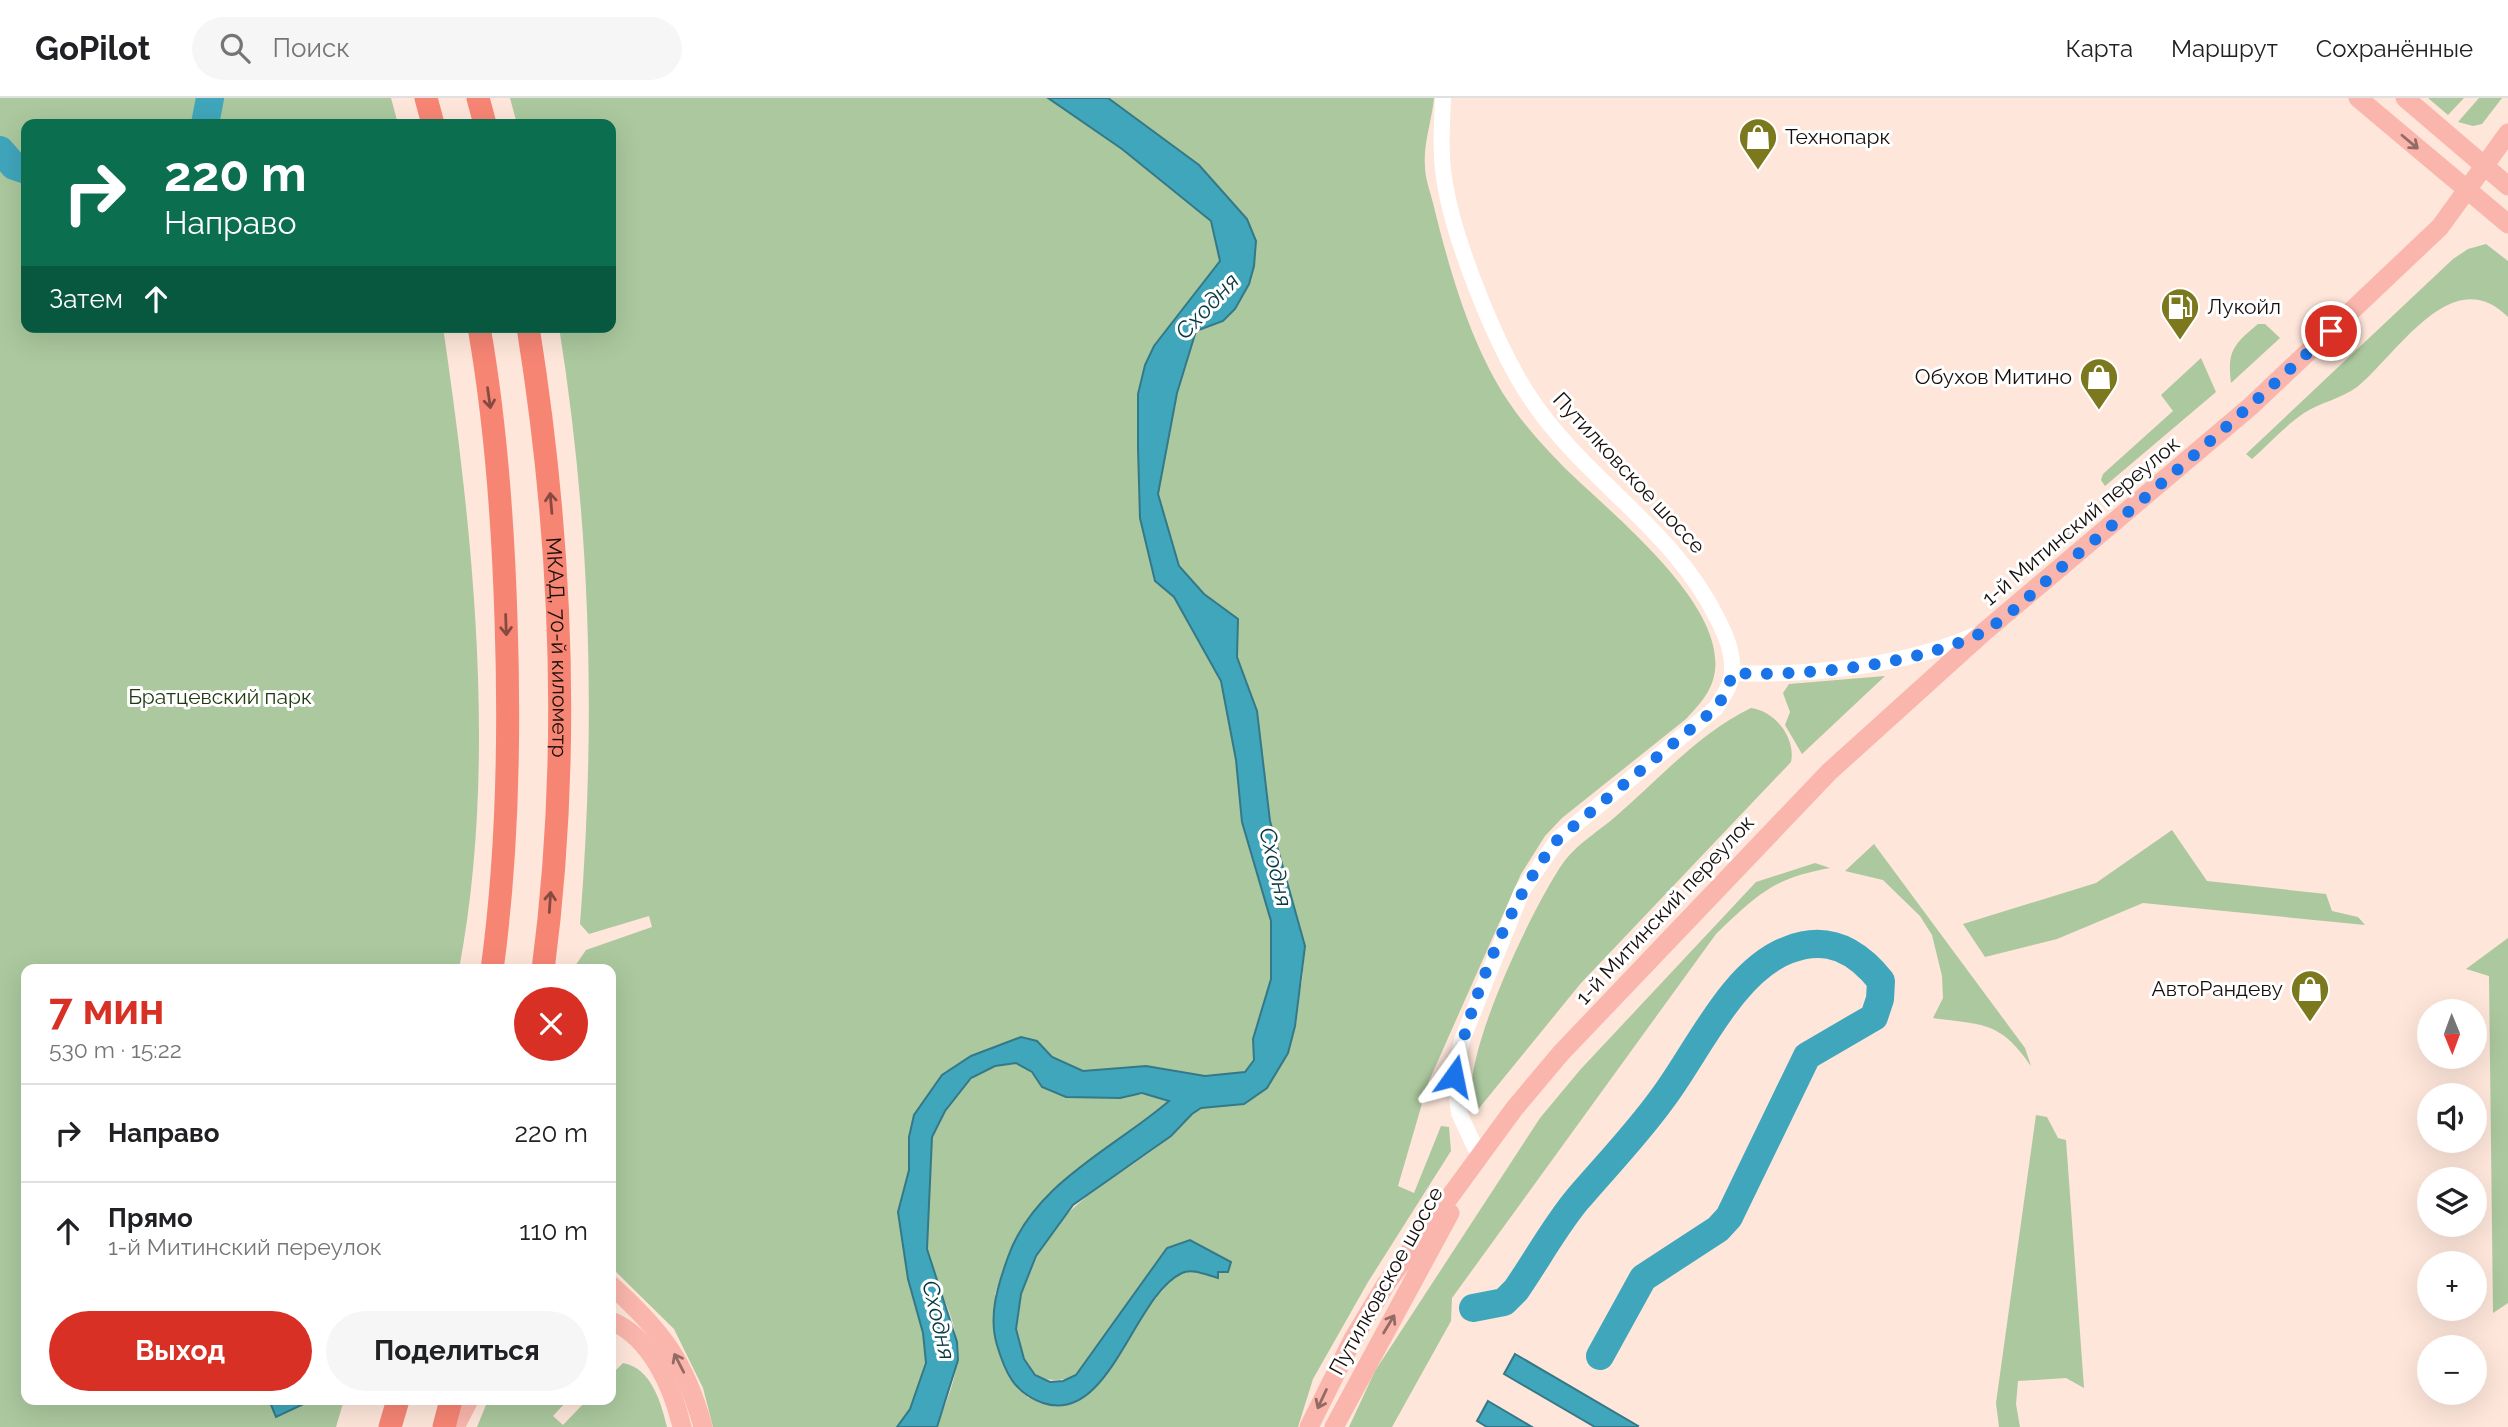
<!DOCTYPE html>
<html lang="ru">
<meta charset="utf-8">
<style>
:root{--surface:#fff;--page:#f6f6f6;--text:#202124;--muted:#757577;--line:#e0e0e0;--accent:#d93025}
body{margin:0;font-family:Raleway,sans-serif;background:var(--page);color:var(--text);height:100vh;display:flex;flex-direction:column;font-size:26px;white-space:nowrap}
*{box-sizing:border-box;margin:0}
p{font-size:23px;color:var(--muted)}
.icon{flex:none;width:38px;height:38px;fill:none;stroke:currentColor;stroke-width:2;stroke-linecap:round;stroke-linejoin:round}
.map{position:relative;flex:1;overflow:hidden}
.details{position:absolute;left:21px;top:866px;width:595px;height:441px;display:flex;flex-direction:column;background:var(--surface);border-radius:14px;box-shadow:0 7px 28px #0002}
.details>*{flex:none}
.banner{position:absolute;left:21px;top:21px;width:595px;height:214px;border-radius:14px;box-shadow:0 7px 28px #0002;background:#0b6e4f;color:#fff;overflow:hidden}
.needle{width:46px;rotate:179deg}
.buttons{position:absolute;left:2417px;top:901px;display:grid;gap:14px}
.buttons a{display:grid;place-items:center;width:70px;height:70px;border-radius:50%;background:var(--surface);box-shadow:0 7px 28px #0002;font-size:35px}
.pin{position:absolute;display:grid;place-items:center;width:60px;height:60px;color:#fff;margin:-30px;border:4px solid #fff;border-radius:50%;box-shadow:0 2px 7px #0007}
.me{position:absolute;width:77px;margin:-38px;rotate:12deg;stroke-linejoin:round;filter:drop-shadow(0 0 5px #0008)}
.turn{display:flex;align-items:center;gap:24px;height:147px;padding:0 28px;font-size:32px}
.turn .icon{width:91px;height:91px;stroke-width:2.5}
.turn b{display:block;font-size:49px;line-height:60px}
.then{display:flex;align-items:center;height:66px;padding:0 28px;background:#0003;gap:14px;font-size:26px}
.round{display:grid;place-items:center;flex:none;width:74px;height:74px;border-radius:37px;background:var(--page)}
.summary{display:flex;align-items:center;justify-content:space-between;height:119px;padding:0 28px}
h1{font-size:42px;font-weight:700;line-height:52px;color:var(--accent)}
.button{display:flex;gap:14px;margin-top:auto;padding:14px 28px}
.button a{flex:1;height:80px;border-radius:42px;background:var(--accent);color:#fff;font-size:28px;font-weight:700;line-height:80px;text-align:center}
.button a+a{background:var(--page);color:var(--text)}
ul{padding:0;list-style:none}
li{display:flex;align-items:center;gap:21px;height:98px;padding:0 28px;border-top:2px solid var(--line)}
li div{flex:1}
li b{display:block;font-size:26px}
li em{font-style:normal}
header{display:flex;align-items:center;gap:42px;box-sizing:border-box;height:98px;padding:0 35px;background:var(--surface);border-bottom:2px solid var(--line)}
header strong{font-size:33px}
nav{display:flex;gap:38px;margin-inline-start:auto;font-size:24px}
.search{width:490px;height:63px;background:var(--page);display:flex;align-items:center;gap:18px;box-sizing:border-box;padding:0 24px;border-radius:38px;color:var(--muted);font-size:26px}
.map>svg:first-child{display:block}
</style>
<header>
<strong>GoPilot</strong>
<div class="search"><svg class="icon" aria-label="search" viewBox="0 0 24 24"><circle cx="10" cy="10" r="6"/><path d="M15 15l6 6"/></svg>Поиск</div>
<nav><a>Карта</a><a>Маршрут</a><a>Сохранённые</a></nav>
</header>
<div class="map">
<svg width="2508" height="1329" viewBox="0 0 2508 1329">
<rect width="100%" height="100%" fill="#fee6da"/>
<g fill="#abc89e">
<path d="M0,0H391L398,26H26V229H443C473,434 498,667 459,871L26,872V1302H344L336,1329H0Z"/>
<path d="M510,0H1048L1122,51L1211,123L1220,163L1154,247L1145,267L1138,296V350L1140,420L1155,483L1174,499L1221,583L1236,662L1242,724L1271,823V881L1253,941L1254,962L1245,974L1205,978L1146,968L1083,973L1052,959L1037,943L1021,939L971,958L942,977L914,1017L909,1039V1072L898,1114L923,1235L926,1265L910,1311L897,1329H713L703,1290L674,1231L611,1169V872L573,871L586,852L652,829L649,818L589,836L580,826C596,626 591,428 559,229H611V26H517Z"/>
<path d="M1108,0H1434C1432,22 1423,47 1425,68C1425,80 1430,93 1433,105C1449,170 1470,246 1508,303C1522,324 1541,346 1559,364C1603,410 1735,509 1713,582C1708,598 1697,609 1686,621L1562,720L1545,738L1521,776L1428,985L1398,1088L1414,1095L1441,1028L1449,1029L1451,1053L1368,1184L1313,1281L1298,1329H937C946,1303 960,1275 957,1247C955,1214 932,1183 927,1151C924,1133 927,1056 932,1039C941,1005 976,965 1014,965C1029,966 1039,987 1055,995C1085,1007 1153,987 1169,1003L1100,1054L1012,1147L995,1196L994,1236L1028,1300L1097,1288C1115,1261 1155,1191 1181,1176C1191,1170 1207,1177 1217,1180L1218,1174L1229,1173L1167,1149L1076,1277C1040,1294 1016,1266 1016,1230C1016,1206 1025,1179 1036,1158C1067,1099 1121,1079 1170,1039C1180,1031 1189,1014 1201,1010C1213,1006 1231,1007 1243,1006L1288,955L1302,883L1305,848L1270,723L1257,613L1237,559L1238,521L1204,496L1179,468L1158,396L1177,295L1196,233L1223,223L1235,211L1199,67Z"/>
<polygon points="2428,0 2464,0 2448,17"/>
<polygon points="2479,0 2502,0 2482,26 2473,28 2458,24"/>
<path d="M2486,146L2508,163V219C2452,162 2397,257 2357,289C2341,301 2321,304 2304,315C2286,327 2269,346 2252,361L2246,356L2453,161L2468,151Z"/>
<path d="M2258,226H2265L2280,240L2231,285C2227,253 2233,247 2258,226Z"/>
<polygon points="2201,260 2216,294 2105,388 2101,382 2103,376 2173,313 2161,297"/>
<polygon points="2097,408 2097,416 2065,443 2061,438"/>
<polygon points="1885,578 1802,656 1785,627 1790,614 1783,595 1789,586"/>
<path d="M1751,610C1775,613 1796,640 1791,664L1581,885L1476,1014C1450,976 1539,796 1566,761C1579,745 1600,732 1615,719C1658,682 1699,635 1751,610Z"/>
<polygon points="2172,732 2207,783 2326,796 2332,813 2358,819 2365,827 2143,805 2057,841 1985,859 1963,826 2096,785"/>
<path d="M1874,746L2025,950L2031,968C2000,923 1984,927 1933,920L1943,900L1942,878L1932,837L1920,818L1883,782L1845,773Z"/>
<path d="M1815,765L1830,770C1773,780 1757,797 1716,836L1452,1200L1451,1223L1392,1329H1349L1375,1273L1540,1020L1580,972L1756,784Z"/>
<polygon points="2508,840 2508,1205 2493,1215 2489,878 2466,871"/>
<polygon points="2036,1017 2047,1019 2058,1040 2066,1042 2084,1290 2066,1280 2018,1283 2016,1306 2020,1329 1999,1329 1996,1305"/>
<path d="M623,1265C651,1270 661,1304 667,1329H477L488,1302H568L553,1318L563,1327L587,1302H611V1277Z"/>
</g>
<g fill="#40a6bc" stroke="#347987" stroke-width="2">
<path d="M1048,0H1108L1199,67L1247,121L1256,143L1254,168L1249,186L1235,211L1223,223L1196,233L1177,295L1158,396L1179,468L1204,496L1238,521L1237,559L1257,613L1270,723L1305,848L1295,928L1288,955L1267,990L1244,1006L1201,1010L1192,1016L1171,1038L1073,1107L1036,1158L1021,1196L1016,1231L1024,1261L1035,1277L1050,1284L1063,1283L1076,1277L1167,1150L1190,1142L1231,1164L1228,1174H1218V1180C1207,1177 1192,1170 1182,1175C1133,1198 1110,1327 1043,1305C1014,1295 1005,1274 997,1247C988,1217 998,1187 1008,1159C1034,1085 1113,1051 1169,1003L1142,995L1120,1000L1066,999L1042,989L1032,974L1016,965L995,968L971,980L945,1013L932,1039L927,1151L957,1244L958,1262L937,1329H897L910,1311L926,1265L923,1235L908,1181L898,1114L909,1072V1039L914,1017L942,977L971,958L1021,939L1037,943L1052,959L1083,973L1146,968L1205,978L1245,974L1254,962L1253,941L1271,881V823L1242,724L1236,662L1221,583L1174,499L1155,483L1140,420L1138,350V296L1145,267L1154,248L1220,163L1211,123L1122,51Z"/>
<polygon points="1515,1256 1638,1328 1637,1329 1595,1329 1504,1276"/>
<polygon points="269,1302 312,1302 276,1319"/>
<polygon points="1488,1303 1532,1329 1487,1329 1477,1323"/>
</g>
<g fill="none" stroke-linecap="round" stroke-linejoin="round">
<g stroke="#40a6bc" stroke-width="28">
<polyline points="205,26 210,0"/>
<polyline points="0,52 14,68 26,72"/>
<path d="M1473,1210L1504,1204L1516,1192C1536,1163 1554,1130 1576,1103C1605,1069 1636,1037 1662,1001C1697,955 1732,873 1788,852C1828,836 1857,853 1881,883L1880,901L1874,919L1807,958L1729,1119L1718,1131L1643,1180L1600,1258"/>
</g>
<g stroke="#fff" stroke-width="16">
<path d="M1443,0C1442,26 1440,54 1444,79C1452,139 1497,251 1531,301C1585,382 1674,431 1718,522C1726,538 1733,554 1732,572C1732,587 1723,598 1716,610L1558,741L1522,793L1462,942L1454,978L1459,1015L1480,1060"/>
<path d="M1732,575C1808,578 1905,568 1975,537"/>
</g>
<g stroke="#fab6ac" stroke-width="19">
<polyline points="2358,0 2508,126"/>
<polyline points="2405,0 2508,88"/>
<path d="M611,1187C661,1232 685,1263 703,1329"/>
<path d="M611,1223C651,1239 673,1290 682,1329"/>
<polyline points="455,1329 469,1302"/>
<polyline points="1309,1329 1353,1241 1386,1186 1514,1011 1561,955 1829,674 1984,534 2251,308 2440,129 2508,35"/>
<polyline points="1334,1329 1450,1115"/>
</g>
<g stroke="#f78574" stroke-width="23">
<polyline points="426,0 433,26"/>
<polyline points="478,0 485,26"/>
<path d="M479,229C496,326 503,423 506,521C510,638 508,755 492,872"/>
<path id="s1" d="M528,229C562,441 571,659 543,872"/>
<polyline points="390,1329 398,1302"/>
<polyline points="444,1329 451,1302"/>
</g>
</g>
<defs><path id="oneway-shaft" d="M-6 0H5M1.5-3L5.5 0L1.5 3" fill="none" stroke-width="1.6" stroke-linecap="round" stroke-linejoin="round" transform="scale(1.75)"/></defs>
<g stroke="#946b64">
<use href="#oneway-shaft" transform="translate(2410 44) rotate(40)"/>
<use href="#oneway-shaft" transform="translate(1389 1226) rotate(-59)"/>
<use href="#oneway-shaft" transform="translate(679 1265) rotate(-117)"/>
<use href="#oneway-shaft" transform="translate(1322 1301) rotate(115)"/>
</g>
<g stroke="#874a40">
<use href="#oneway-shaft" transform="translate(489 300) rotate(82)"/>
<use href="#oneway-shaft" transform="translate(551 405) rotate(-95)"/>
<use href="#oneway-shaft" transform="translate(506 527) rotate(88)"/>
<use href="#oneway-shaft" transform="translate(550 804) rotate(-86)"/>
</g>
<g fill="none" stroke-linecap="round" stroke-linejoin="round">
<path stroke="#1a73e8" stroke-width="12" stroke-dasharray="0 21.6" d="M1454,978C1471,902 1509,802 1558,741L1716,610L1728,591L1732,575C1803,579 1918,567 1981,535C2008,521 2043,484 2068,464C2158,390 2246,313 2331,233"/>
</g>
<defs>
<g id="shop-pin" transform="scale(2.0125)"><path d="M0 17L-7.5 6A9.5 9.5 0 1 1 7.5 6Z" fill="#7b781e" stroke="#fff"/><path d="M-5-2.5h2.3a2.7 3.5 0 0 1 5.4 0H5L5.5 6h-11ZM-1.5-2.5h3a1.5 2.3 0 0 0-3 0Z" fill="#fff"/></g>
<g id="fuel-pin" transform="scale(2.0125)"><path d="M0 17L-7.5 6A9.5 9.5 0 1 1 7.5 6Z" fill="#7b781e" stroke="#fff"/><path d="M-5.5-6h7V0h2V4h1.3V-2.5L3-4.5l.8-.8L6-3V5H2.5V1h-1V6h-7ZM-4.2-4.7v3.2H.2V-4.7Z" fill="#fff"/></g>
</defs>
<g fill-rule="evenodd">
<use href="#shop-pin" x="1758" y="39"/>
<use href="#fuel-pin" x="2180" y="209"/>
<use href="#shop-pin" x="2099" y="279"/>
<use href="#shop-pin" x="2310" y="891"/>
</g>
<g text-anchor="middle" stroke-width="6" stroke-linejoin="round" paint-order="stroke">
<g font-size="21" fill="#170f0b" stroke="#fff" text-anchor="start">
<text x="1785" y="46">Технопарк</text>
<text x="2207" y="216">Лукойл</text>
<text x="2072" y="286" text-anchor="end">Обухов Митино</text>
<text x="2283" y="898" text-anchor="end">АвтоРандеву</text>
</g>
<g font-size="21" fill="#170f0b" stroke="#fff">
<text transform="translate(1629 375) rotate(47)" y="7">Путилковское шоссе</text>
<text transform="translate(2081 423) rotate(-40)" y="7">1-й Митинский переулок</text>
<text dy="7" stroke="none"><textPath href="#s1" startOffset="322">МКАД, 70-й километр</textPath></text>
<text transform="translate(1665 812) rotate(-47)" y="7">1-й Митинский переулок</text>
<text transform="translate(1386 1183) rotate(-61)" y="7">Путилковское шоссе</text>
</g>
<g font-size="21" fill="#1d390d" stroke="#fff">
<text x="220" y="606">Братцевский парк</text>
</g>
<g font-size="23" font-style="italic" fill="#083841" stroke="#fff">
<text transform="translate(1207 208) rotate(-47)" y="8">Сходня</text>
<text transform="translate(1276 769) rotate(77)" y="8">Сходня</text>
<text transform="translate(939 1222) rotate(77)" y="8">Сходня</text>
</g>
</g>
</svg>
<div class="buttons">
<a><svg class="needle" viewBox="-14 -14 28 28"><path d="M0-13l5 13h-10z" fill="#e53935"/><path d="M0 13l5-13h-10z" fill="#757577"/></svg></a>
<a><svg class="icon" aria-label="sound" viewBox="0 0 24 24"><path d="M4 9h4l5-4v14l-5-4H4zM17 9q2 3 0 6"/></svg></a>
<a><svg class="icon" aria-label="layers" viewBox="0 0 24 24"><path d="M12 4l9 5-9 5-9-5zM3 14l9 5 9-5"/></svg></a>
<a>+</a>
<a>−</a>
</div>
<div class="pin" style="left:2331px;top:233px;background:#d93025"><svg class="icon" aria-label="arrive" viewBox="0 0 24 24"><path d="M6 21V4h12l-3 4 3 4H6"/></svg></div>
<svg class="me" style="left:1454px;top:978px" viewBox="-20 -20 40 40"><path d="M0-17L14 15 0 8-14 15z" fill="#1a73e8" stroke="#fff" stroke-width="4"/></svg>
<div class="banner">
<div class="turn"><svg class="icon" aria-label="right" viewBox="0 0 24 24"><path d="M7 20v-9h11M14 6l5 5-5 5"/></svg><div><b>220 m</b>Направо</div></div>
<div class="then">Затем<svg class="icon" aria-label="ahead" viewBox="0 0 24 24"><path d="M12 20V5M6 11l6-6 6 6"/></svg></div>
</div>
<section class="details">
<div class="summary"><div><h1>7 мин</h1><p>530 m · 15:22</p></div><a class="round" style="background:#d93025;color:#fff"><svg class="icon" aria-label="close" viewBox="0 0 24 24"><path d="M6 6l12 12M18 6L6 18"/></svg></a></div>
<ul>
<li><svg class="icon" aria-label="right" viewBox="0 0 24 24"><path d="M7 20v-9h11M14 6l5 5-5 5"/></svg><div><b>Направо</b></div><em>220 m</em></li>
<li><svg class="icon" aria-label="ahead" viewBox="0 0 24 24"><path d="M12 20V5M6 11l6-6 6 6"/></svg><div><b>Прямо</b><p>1-й Митинский переулок</p></div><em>110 m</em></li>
</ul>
<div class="button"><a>Выход</a><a>Поделиться</a></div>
</section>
</div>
